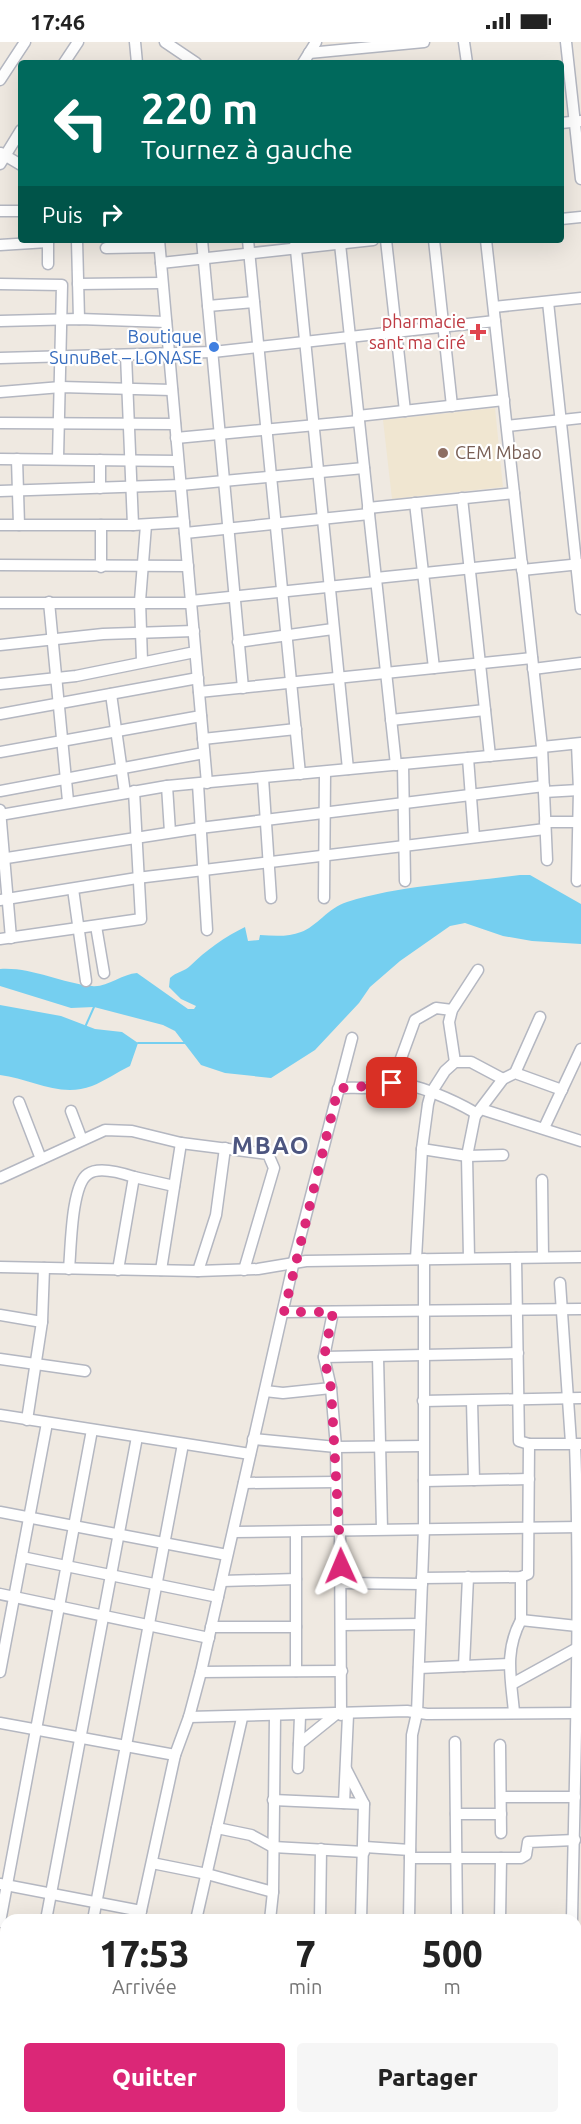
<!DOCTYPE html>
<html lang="fr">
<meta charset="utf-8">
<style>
:root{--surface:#fff;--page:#f6f6f6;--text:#222;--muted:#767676;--accent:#db2777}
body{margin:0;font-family:Ubuntu,sans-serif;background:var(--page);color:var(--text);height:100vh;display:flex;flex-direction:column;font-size:22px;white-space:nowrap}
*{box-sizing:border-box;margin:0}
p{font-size:20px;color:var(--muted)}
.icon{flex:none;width:33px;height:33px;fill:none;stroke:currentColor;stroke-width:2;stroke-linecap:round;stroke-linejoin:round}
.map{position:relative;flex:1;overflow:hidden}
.sheet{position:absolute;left:0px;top:1872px;width:582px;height:210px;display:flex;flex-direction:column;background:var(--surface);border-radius:18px 18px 0 0;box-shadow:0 6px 24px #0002}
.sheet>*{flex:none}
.hud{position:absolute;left:18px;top:18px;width:546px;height:183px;border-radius:6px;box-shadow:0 6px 24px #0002;background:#00695c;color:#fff;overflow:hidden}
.pin{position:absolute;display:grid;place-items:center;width:51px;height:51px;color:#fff;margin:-26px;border-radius:12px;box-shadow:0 3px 9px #0006}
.me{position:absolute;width:66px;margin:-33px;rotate:359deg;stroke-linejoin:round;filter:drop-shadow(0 0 4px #0008)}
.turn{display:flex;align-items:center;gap:21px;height:126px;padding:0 24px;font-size:27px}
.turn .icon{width:78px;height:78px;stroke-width:2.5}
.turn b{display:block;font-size:42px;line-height:51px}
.then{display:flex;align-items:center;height:57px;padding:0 24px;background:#0003;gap:12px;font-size:22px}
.eta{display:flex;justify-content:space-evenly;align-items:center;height:102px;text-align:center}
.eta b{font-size:36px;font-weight:800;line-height:42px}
.primary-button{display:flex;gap:12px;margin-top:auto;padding:12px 24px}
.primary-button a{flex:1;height:69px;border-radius:6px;background:var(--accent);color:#fff;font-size:24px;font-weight:800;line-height:69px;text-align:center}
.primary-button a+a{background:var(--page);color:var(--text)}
.status{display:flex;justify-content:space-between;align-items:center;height:42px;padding:0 30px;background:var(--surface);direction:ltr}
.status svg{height:16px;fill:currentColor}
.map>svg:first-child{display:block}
</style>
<div class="status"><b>17:46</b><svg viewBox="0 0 49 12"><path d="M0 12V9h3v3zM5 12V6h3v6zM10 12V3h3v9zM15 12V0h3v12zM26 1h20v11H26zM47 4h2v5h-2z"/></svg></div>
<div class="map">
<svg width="581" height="2082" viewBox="0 0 581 2082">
<rect width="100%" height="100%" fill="#efe9e1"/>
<polygon fill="#e3e1e8" points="581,2067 581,2082 547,2082 561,2076 576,2076 576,2069"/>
<polygon fill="#f0e6d1" points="495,366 503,445 392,457 383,378"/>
<g fill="#75cff0">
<path d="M520,833H530L581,862V902L532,899L503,894L465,881L450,884L400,919L370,945L359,961L315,1008L271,1036L225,1031L201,1023L175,989L163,983L94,965L71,966L0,944V927C32,925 60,941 92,944C106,946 122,932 137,931L188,967H194L196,964L181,957L169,945L170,936C176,930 185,929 190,924C205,909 226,894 245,885L248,899L259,898L260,893C274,894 289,895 301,890C316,885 328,866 347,860C402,843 463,841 520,833Z"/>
<path d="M0,963L61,974L95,987L122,990L138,1001L130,1024C117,1030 105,1039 92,1044C60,1056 31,1037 0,1033Z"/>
</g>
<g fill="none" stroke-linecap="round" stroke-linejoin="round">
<g stroke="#75cff0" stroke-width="2">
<polyline points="86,983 94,965"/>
<polyline points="138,1001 186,1001"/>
</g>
<g stroke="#b4b7c1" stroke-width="13">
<g id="minor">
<polyline points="135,0 137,21"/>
<polyline points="165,0 196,21"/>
<polyline points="464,0 467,21"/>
<polyline points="566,0 581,137"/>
<polyline points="309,11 424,0"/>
<polyline points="64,21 78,0"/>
<polyline points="303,21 316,0"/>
<polyline points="0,38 25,0"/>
<polyline points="561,81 581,79"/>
<polyline points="1,111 21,123"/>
<polyline points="0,122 21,88"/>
<polyline points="0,169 21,169"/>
<polyline points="561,177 581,175"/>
<polyline points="48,198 48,222"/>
<polyline points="77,198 79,277"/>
<polyline points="159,198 207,741"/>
<polyline points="202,198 243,646"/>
<polyline points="248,198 300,732"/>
<polyline points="295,198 348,727"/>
<polyline points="386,198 405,369"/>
<polyline points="434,198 452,364"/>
<polyline points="486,198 542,705 547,818"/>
<polyline points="340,202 396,723"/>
<polyline points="0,203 48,200"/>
<polyline points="106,206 159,205"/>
<polyline points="161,221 373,198"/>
<polyline points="0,242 62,243 58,416"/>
<polyline points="78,242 162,241"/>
<polyline points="548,260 581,567"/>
<polyline points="208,264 254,260"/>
<polyline points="494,265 581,256"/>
<polyline points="0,279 79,277 166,280"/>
<polyline points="126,313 133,483"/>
<polyline points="0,316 213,310 495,279"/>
<polyline points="0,350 61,345 172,348"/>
<polyline points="358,374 504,358"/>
<polyline points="0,381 175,382"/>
<polyline points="507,384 581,376"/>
<polyline points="176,396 359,379"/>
<polyline points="0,417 178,419"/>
<polyline points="17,417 19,483"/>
<polyline points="100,418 100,446"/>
<polyline points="0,449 181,443 364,426"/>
<polyline points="462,456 490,714"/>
<polyline points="415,461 434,626"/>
<polyline points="368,466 514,451"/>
<polyline points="0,483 133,483 184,480"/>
<polyline points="185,491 369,472"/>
<polyline points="0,523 188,524"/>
<polyline points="101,525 101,483"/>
<polyline points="522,528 581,522"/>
<polyline points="376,536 522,521"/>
<polyline points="191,559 376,540"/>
<polyline points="49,560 68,759"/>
<polyline points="0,561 191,561"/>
<polyline points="238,600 333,587"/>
<polyline points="0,603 103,592 194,589"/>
<polyline points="142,619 140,559 146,483"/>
<polyline points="533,627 581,621"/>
<polyline points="0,642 76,634 195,610"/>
<polyline points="199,650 532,616"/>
<polyline points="111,652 125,751"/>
<polyline points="0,672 198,636"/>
<polyline points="391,678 485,668"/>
<polyline points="203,697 296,687"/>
<polyline points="542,705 581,701"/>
<polyline points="0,710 201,674"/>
<polyline points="468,716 474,795"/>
<polyline points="403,722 405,839"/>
<polyline points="263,736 271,856"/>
<polyline points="198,742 207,888"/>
<polyline points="167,744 170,790"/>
<polyline points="0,749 204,711"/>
<polyline points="544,750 579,748"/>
<polyline points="0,768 11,896"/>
<polyline points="0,773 167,744 542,709"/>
<polyline points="545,780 581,780"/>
<polyline points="0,817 200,786 544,744"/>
<polyline points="577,839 579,748 577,702"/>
<polyline points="73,847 86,939"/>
<polyline points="324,856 325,730"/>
<polyline points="0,858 137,836 545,787"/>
<polyline points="96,884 104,931"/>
<polyline points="0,897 141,877 134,749"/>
<polyline points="455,1020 449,980 452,968 478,928"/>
<polyline points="515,1031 540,975"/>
<polyline points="392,1041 415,978 436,966 452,968"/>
<path d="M338,1047C347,1045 352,1046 361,1046C372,1047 383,1041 393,1041C416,1041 455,1059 474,1070L475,1074L467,1114L469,1216"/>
<polyline points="19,1060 41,1117"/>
<polyline points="481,1067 581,1099"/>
<polyline points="71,1069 82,1098"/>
<polyline points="475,1074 503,1037 515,1031 562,1048"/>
<polyline points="544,1086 581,1007"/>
<polyline points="422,1107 467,1114 503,1113"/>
<polyline points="134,1135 174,1144"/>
<polyline points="0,1136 105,1088 132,1089 181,1101 268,1112 274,1126 244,1228"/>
<polyline points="542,1138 543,1215"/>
<polyline points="516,1216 519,1399 529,1402 580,1402"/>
<polyline points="416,1217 422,1107 428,1062 431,1051 445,1029 455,1020 471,1020 503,1037"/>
<polyline points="0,1225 198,1229 258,1227 306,1219 581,1215"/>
<path d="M69,1227C71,1207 71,1143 88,1132C99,1124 122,1131 134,1135L118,1228"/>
<polyline points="161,1228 181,1101"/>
<polyline points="198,1229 216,1173 225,1106"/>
<polyline points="560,1241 571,1401"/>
<polyline points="284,1270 581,1267"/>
<polyline points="333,1270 324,1315 331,1346 336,1405 337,1488"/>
<polyline points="0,1273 42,1280"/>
<polyline points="324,1315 518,1311"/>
<polyline points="378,1315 382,1487"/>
<polyline points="0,1317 85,1329"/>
<polyline points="265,1349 283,1351 331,1346"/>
<polyline points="423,1359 581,1356"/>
<polyline points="472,1359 474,1438"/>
<polyline points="0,1373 250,1412"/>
<polyline points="27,1378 42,1280 44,1226"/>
<polyline points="253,1397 336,1405 423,1404"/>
<polyline points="424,1439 529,1437"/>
<polyline points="244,1441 336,1440"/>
<polyline points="0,1470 227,1513"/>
<polyline points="340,1488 341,1673"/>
<polyline points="234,1490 581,1485"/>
<polyline points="22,1515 218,1555"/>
<polyline points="422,1536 521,1535 528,1532 529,1402"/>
<polyline points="222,1539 296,1537"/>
<polyline points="341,1541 422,1542"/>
<polyline points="0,1552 209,1596"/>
<polyline points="521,1578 521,1535"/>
<polyline points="342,1583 420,1582"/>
<polyline points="211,1585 296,1585"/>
<polyline points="464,1624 468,1535"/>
<polyline points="419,1626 509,1622"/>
<polyline points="296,1629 296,1490"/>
<polyline points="0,1630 47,1381"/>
<polyline points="201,1630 342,1629"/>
<polyline points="512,1642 581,1604"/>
<path d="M514,1670C511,1636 504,1610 521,1578L577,1584"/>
<polyline points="189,1675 407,1669 427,1672 577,1671"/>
<polyline points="0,1681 175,1713"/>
<polyline points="455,1700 457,1878"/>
<polyline points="299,1702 335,1673"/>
<polyline points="500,1703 501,1791"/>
<polyline points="298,1726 300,1674"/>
<polyline points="346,1727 364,1762 361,1878"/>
<polyline points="501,1755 575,1755"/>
<polyline points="273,1758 364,1762"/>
<polyline points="344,1761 348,1673"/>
<polyline points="456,1772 501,1772"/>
<polyline points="217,1786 251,1793 273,1805 364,1810"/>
<polyline points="365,1805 410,1808"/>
<polyline points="410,1816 521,1816 526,1813 528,1800 575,1798"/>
<polyline points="152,1821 207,1832 273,1850"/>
<polyline points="0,1842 141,1869"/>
<polyline points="46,1878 137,1395"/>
<polyline points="93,1878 183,1402"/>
<polyline points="139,1878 175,1713 189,1675 201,1630 294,1219 352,996"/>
<polyline points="196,1878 242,1676"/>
<polyline points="270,1878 273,1850 275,1674"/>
<polyline points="320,1878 321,1807"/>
<polyline points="409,1878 412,1693 417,1671 424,1486 424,1217"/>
<polyline points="500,1878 501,1816"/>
<path d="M572,1878C575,1719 581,1560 575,1402"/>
<polyline points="0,1880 92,1388"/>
<polyline points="576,1946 581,1943"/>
<polyline points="0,1972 6,1972"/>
<polyline points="576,1995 581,1993"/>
<polyline points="576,2046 581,2044"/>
<polyline points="576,2065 581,2063"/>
<polyline points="218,2076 219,2082"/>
<polyline points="275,2076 277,2082"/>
<polyline points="327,2076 329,2082"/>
<polyline points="517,2076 519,2082"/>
<polyline points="104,2082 105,2076"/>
<polyline points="231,2082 245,2076"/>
<polyline points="378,2082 392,2076"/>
<polyline points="496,2082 509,2076"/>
<polyline points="537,2082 551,2076"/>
</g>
</g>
<use href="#minor" stroke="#fff" stroke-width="10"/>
</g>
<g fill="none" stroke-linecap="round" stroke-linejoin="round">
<path stroke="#db2777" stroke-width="10" stroke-dasharray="0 18" d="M341,1524L331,1346L324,1315L333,1270H284L338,1047C355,1043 372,1046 392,1041"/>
</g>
<path fill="#e0444e" stroke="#fff" stroke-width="2" d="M475 281h6v6h6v6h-6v6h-6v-6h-6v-6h6z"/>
<circle fill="#3f7fe0" stroke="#fff" stroke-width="2" cx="214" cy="305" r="6"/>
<circle fill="#8d6e63" stroke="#fff" stroke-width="2" cx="443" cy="411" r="6"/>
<g text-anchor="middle" stroke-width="4.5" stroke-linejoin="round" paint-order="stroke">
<g font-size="18" fill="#be3a42" stroke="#fff" text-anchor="end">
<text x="466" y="286">pharmacie<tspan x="466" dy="21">sant ma ciré</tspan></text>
</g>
<g font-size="18" fill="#366cbe" stroke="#fff" text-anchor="end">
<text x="202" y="301">Boutique<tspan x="202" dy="21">SunuBet – LONASE</tspan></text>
</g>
<g font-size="18" fill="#785e54" stroke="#fff" text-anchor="start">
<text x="455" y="417">CEM Mbao</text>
</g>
<g font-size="24" font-weight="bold" letter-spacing="1.5" fill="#4d5680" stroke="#fff">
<text x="271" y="1112">MBAO</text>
</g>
</g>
</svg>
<div class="pin" style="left:392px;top:1041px;background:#d93025"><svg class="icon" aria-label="arrive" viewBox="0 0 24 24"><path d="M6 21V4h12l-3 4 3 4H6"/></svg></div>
<svg class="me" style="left:341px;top:1524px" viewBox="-20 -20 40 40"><path d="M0-17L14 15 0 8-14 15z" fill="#db2777" stroke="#fff" stroke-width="4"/></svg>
<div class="hud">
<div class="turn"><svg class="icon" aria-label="left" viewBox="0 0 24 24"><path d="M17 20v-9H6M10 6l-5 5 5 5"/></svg><div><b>220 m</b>Tournez à gauche</div></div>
<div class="then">Puis<svg class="icon" aria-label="right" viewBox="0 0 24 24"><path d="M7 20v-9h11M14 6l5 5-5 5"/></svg></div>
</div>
<section class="sheet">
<div class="eta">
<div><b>17:53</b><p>Arrivée</p></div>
<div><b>7</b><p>min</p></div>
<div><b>500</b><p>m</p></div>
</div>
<div class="primary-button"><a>Quitter</a><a>Partager</a></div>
</section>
</div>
